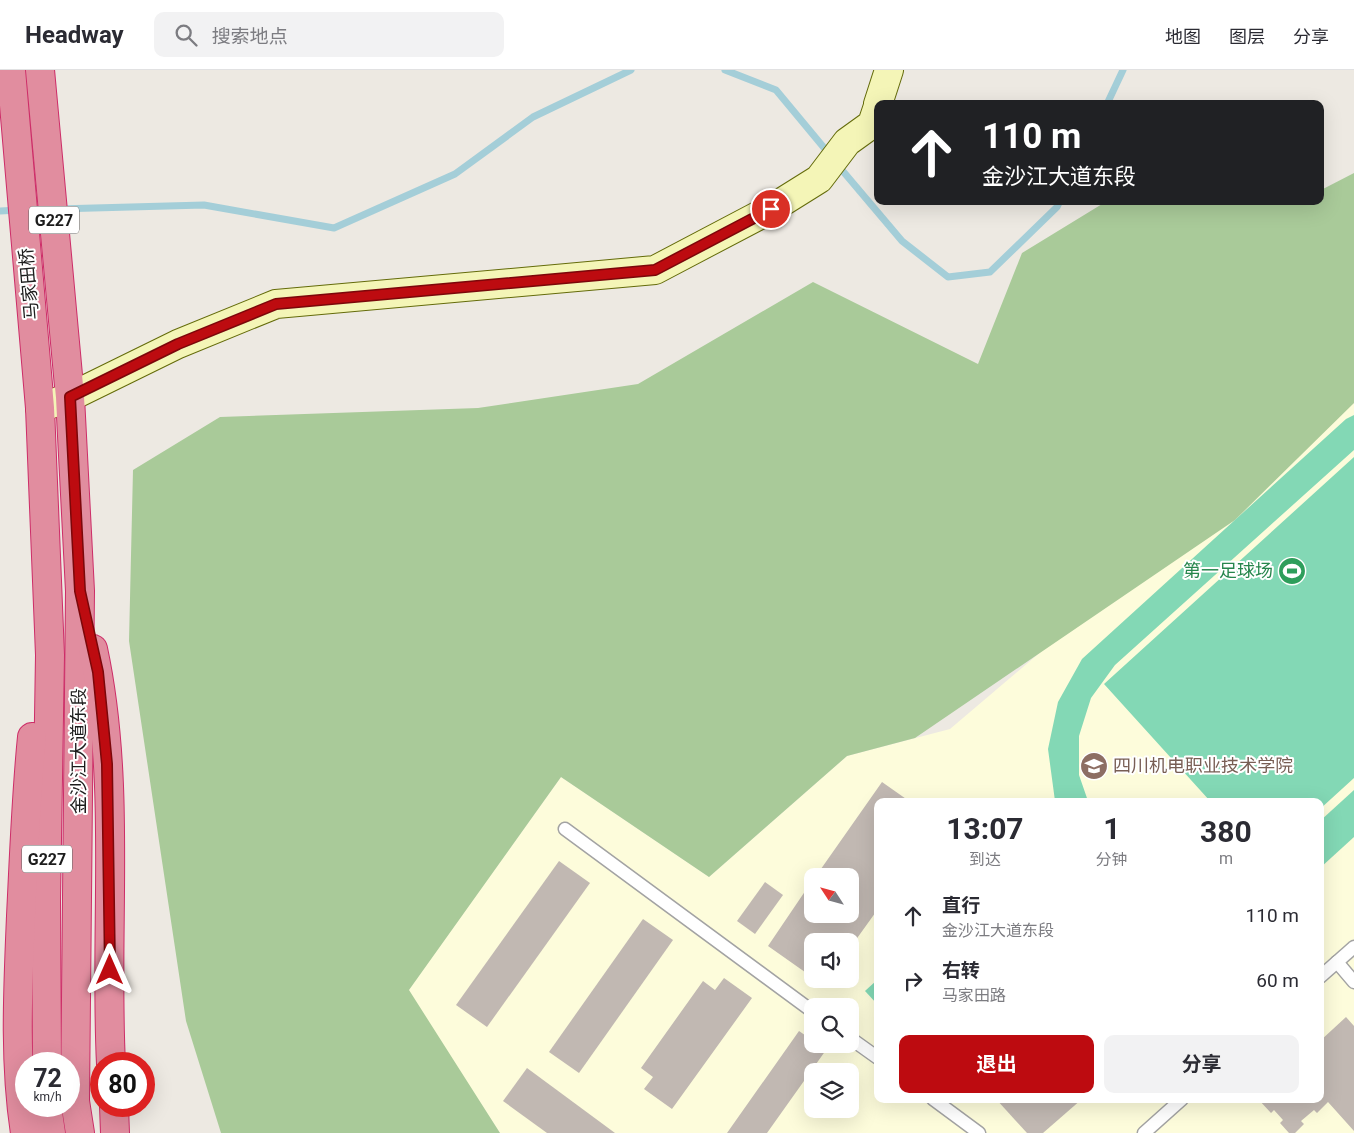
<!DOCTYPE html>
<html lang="zh">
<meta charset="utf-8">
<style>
:root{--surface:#fff;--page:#f2f2f3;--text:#2b2b33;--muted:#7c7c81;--line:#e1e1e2;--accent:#bd0b10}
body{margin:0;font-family:Roboto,"Noto Sans SC",sans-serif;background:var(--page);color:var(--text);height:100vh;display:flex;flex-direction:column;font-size:19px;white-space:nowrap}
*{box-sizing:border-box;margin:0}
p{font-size:16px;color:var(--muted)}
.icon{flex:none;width:28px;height:28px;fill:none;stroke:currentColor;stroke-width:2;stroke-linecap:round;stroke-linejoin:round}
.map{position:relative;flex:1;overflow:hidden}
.panel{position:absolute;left:874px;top:728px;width:450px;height:305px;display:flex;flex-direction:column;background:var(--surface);border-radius:10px;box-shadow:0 5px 20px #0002}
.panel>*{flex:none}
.hud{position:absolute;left:874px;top:30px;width:450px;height:105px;border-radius:10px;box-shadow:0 5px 20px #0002;background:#202124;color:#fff;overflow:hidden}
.needle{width:32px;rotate:306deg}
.controls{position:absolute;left:804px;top:798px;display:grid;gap:10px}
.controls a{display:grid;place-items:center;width:55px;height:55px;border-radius:10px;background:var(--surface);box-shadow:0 5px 20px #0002;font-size:25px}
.speed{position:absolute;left:15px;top:982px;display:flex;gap:10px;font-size:25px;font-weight:700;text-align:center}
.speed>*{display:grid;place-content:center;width:65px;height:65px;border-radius:50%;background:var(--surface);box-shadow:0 5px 20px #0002;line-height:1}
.speed small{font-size:12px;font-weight:400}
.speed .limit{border:8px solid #d22;background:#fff;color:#111}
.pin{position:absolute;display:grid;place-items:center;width:42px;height:42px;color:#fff;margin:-21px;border:2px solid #fff;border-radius:50%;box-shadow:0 1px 5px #0007}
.me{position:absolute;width:55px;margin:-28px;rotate:0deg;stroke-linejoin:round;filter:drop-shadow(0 0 4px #0008)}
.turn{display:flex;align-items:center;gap:18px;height:105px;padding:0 25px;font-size:22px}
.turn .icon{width:65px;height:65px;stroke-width:2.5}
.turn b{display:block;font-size:35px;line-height:42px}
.eta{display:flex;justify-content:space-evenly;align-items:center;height:85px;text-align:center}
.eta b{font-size:30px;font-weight:700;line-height:35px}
.action{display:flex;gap:10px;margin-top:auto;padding:10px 25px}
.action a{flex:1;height:58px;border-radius:10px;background:var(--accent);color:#fff;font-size:20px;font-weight:700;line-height:58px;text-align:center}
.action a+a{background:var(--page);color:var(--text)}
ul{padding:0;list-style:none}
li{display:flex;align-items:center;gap:15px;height:65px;padding:0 25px}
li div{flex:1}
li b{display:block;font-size:19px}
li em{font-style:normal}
header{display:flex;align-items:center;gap:30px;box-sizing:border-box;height:70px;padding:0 25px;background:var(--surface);border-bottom:1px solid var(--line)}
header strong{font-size:24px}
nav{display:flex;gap:28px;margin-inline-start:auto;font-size:18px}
.search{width:350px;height:45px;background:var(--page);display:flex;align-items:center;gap:12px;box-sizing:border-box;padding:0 18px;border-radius:10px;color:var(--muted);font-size:19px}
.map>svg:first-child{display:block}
</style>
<header>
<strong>Headway</strong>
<div class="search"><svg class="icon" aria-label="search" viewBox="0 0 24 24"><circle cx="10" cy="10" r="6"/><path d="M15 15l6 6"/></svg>搜索地点</div>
<nav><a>地图</a><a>图层</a><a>分享</a></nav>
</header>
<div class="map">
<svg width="1354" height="1063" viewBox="0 0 1354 1063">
<rect width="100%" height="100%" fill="#ede9e2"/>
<path fill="#fdfcdb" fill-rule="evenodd" d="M1354,333V1063H500L408,921L561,707L709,807L847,686L950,659L1189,456ZM878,731H1320V1029H878ZM812,806H850V844H812ZM812,871H850V909H812ZM812,936H850V974H812ZM812,1001H850V1039H812Z"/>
<polygon fill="#a9ca99" points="1354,103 1354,333 1235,450 915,668 847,686 709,807 561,707 409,920 500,1063 221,1063 186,951 129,571 133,400 220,347 478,338 638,314 813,212 978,294 1022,183 1107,131 1320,131 1320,118 1323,119"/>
<g fill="#83d8b5">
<polygon points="1354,345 1354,380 1115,595 1091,628 1079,666 1079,705 1088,731 1055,731 1048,679 1058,632 1082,589 1346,349"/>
<polygon points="1354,387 1354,708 1320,739 1320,731 1210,731 1104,614"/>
<polygon points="1354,720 1354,767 1320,798 1320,751"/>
<polygon points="877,910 877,934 865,921"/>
</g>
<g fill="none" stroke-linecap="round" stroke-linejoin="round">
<g stroke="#a4ced8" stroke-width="7">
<polyline points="725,0 776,20 830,85"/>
<polyline points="1107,34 1123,0"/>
<polyline points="836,93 902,171 948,207 990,202 1057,137 1060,131"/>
<polyline points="57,139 204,135 334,158 455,104 533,47 631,0"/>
<polyline points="0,141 19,140"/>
</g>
</g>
<g fill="#c1b8b2">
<polygon points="882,712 909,731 878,731 878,839 850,878 850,871 812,871 812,907 768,876 812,811 812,844 850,844 850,806 816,806"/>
<polygon points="559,791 590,813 487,957 456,935"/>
<polygon points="765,812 783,825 755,864 737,851"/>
<polygon points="643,849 673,870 579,1003 549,982"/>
<polygon points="724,908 752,928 672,1039 644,1019 653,1007 641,998 703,911 715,920"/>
<polygon points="815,909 829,909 824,915"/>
<polygon points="1346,947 1354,956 1354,1061 1328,1032 1317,1043 1314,1040 1301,1051 1304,1054 1295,1063 1289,1063 1280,1053 1283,1050 1274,1040 1271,1043 1258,1029 1320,1029 1320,971"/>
<polygon points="799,961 812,970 812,974 817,974 826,980 767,1063 727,1063"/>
<polygon points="527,998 615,1063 547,1063 503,1031"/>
<polygon points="996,1029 1082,1029 1043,1063 1027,1063"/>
</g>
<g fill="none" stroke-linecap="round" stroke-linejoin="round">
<g stroke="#a3a3a3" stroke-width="15">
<g id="lane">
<polyline points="565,759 812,941"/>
<polyline points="1337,892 1354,912"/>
<polyline points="1320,907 1354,877"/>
<polyline points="850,968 878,988"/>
<polyline points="933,1029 979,1063"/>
<polyline points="1144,1063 1182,1029"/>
</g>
</g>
<g stroke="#646b0a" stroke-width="30">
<g id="secondary">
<polyline points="878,34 889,0"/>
<polyline points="40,338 70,327 178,274 276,234 655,200 771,139 819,109 847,72 872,54 878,36"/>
</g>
</g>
<g stroke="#cd2d68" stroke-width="30">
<g id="highway">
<polyline points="11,0 40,338 50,585 46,831 47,994"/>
<polyline points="40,0 70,327 80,521 75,1031 80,1063"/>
<path d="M93,579C122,714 104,856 111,994"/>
<polyline points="47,1036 51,1063"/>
<polyline points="114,1036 115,1063"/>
<path d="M25,1063C14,992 18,918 21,846C24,786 26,727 32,667"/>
</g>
</g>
<use href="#lane" stroke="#fff" stroke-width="12"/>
<use href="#secondary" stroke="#f4f5b7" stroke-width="28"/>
<use href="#highway" stroke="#e18d9f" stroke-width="28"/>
</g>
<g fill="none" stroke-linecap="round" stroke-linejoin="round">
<g stroke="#7b070a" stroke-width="12">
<polyline id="route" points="110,900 107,694 98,602 80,521 70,327 178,274 276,234 655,200 771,139"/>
</g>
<use href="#route" stroke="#bd0b10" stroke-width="9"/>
</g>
<defs>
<g id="stadium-disc" transform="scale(1.4375)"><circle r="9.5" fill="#2e9e5b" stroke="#fff"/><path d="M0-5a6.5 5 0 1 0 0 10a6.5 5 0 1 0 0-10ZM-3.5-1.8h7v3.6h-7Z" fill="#fff"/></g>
<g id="university-disc" transform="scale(1.4375)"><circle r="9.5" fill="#8d6e63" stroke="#fff"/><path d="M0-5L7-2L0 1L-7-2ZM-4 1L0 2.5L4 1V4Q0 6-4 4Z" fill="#fff"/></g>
</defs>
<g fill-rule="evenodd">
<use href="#stadium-disc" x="1292" y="501"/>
<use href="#university-disc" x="1094" y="696"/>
</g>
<g text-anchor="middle" stroke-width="4" stroke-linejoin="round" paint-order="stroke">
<g fill="#fff" stroke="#606060" stroke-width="1">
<rect x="29" y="136.5" width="50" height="27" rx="4"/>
<rect x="22" y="775.5" width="50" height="27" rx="4"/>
</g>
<g font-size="16" font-weight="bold" fill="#1c1c1c">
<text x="54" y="156">G227</text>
<text x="47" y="795">G227</text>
</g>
<g font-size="18" fill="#1c1c1c" stroke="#fff">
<text transform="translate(29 214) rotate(-95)" y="6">马家田桥</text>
<text transform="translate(79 681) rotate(-90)" y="6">金沙江大道东段</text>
</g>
<g font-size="18" fill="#27864d" stroke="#fff" text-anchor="end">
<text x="1273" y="507">第一足球场</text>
</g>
<g font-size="18" fill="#785e54" stroke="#fff" text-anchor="start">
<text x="1113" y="702">四川机电职业技术学院</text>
</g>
</g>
</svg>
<div class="controls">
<a><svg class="needle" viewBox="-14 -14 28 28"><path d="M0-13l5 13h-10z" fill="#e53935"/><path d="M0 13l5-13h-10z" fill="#7c7c81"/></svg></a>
<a><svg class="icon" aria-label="sound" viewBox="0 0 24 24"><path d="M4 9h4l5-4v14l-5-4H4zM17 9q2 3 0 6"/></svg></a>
<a><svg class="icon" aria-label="search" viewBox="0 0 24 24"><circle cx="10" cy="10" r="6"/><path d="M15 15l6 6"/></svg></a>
<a><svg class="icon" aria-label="layers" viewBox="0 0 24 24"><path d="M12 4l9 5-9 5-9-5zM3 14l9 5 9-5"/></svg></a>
</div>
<div class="speed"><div>72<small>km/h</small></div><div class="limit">80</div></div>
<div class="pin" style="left:771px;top:139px;background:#d93025"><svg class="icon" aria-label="arrive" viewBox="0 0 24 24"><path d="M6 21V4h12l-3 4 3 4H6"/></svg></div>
<svg class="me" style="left:110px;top:900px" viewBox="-20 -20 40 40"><path d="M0-17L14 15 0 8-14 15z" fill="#bd0b10" stroke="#fff" stroke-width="4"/></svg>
<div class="hud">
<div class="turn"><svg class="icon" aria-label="ahead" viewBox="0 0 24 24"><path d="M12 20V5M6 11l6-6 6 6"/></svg><div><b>110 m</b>金沙江大道东段</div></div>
</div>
<section class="panel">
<div class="eta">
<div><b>13:07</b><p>到达</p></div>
<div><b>1</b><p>分钟</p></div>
<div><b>380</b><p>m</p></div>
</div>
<ul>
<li><svg class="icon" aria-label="ahead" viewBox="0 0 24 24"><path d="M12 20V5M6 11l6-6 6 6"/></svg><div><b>直行</b><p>金沙江大道东段</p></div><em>110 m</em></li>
<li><svg class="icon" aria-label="right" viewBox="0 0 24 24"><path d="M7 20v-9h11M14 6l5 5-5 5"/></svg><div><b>右转</b><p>马家田路</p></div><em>60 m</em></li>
</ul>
<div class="action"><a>退出</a><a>分享</a></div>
</section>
</div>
